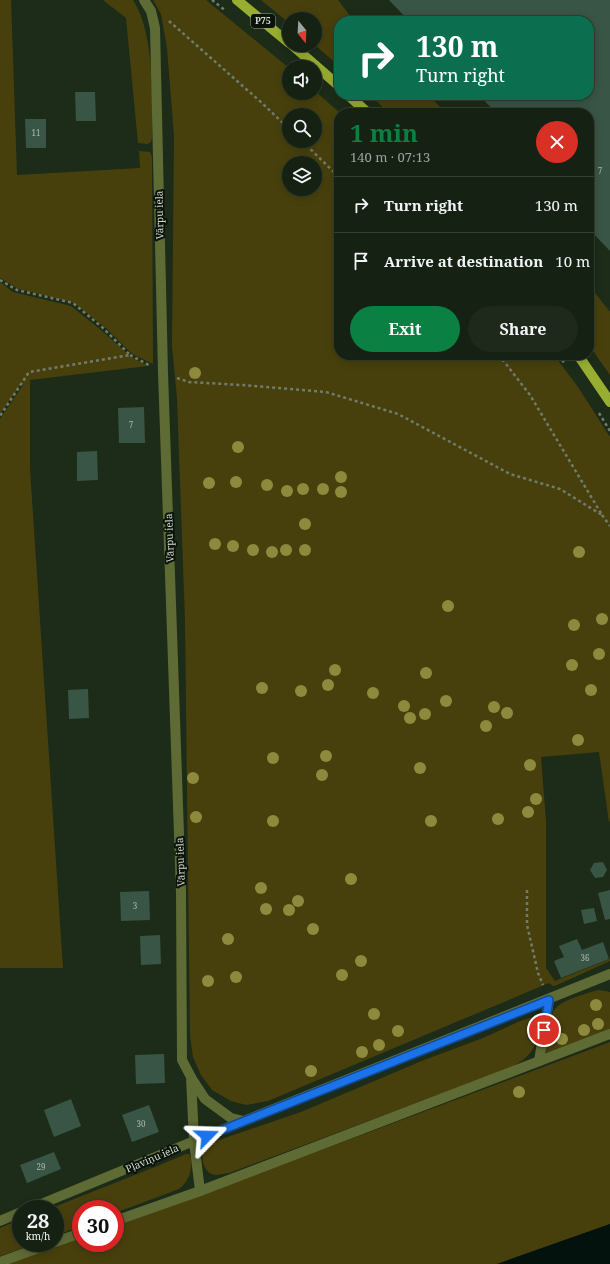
<!DOCTYPE html>
<meta charset="utf-8">
<style>
:root{--surface:#152112;--page:#1e291b;--text:#f1f3f6;--muted:#9da39f;--line:#343e32;--accent:#0b8043}
body{margin:0;font-family:"Noto Serif",serif;background:var(--page);color:var(--text);height:100vh;display:flex;flex-direction:column;font-size:15px;white-space:nowrap}
*{box-sizing:border-box;margin:0}
p{font-size:13px;color:var(--muted)}
.icon{flex:none;width:22px;height:22px;fill:none;stroke:currentColor;stroke-width:2;stroke-linecap:round;stroke-linejoin:round}
.map{position:relative;flex:1;overflow:hidden}
.sheet{position:absolute;left:334px;top:108px;width:260px;height:252px;display:flex;flex-direction:column;background:var(--surface);border-radius:16px;box-shadow:0 2px 10px #0003,0 0 0 1px var(--line)}
.sheet>*{flex:none}
.guide{position:absolute;left:334px;top:16px;width:260px;height:84px;border-radius:16px;box-shadow:0 2px 10px #0003,0 0 0 1px var(--line);background:#0b6e4f;color:#fff;overflow:hidden}
.needle{width:26px;rotate:162deg}
.tools{position:absolute;left:282px;top:12px;display:grid;gap:8px}
.tools a{display:grid;place-items:center;width:40px;height:40px;border-radius:50%;background:var(--surface);box-shadow:0 2px 10px #0003,0 0 0 1px var(--line);font-size:20px}
.speed{position:absolute;left:12px;top:1200px;display:flex;gap:8px;font-size:20px;font-weight:700;text-align:center}
.speed>*{display:grid;place-content:center;width:52px;height:52px;border-radius:50%;background:var(--surface);box-shadow:0 2px 10px #0003,0 0 0 1px var(--line);line-height:1}
.speed small{font-size:10px;font-weight:400}
.speed .limit{border:6px solid #d22;background:#fff;color:#111}
.pin{position:absolute;display:grid;place-items:center;width:34px;height:34px;color:#fff;margin:-17px;border:2px solid #fff;border-radius:50%;box-shadow:0 1px 4px #0007}
.me{position:absolute;width:44px;margin:-22px;rotate:68deg;stroke-linejoin:round;filter:drop-shadow(0 0 3px #0008)}
.turn{display:flex;align-items:center;gap:14px;height:84px;padding:0 16px;font-size:18px}
.turn .icon{width:52px;height:52px;stroke-width:2.5}
.turn b{display:block;font-size:28px;line-height:34px}
.round{display:grid;place-items:center;flex:none;width:42px;height:42px;border-radius:21px;background:var(--page)}
.headline{display:flex;align-items:center;justify-content:space-between;height:68px;padding:0 16px}
h1{font-size:24px;font-weight:700;line-height:30px;color:var(--accent)}
.action{display:flex;gap:8px;margin-top:auto;padding:8px 16px}
.action a{flex:1;height:46px;border-radius:24px;background:var(--accent);color:#fff;font-size:16px;font-weight:700;line-height:46px;text-align:center}
.action a+a{background:var(--page);color:var(--text)}
ul{padding:0;list-style:none}
li{display:flex;align-items:center;gap:12px;height:56px;padding:0 16px;border-top:1px solid var(--line)}
li div{flex:1}
li b{display:block;font-size:15px}
li em{font-style:normal}
.map>svg:first-child{display:block}
</style>
<div class="map">
<svg width="610" height="1264" viewBox="0 0 610 1264">
<rect width="100%" height="100%" fill="#1c2c18"/>
<g fill="#48400c" fill-rule="evenodd">
<polygon points="0,0 11,0 17,175 140,168 139,151 150,152 152,157 153,364 132,354 107,329 74,303 19,289 0,278"/>
<path d="M103,0H133C155,34 152,98 152,138L151,142L147,144L138,143L126,18Z"/>
<path d="M153,0H206L289,68V93H315V91L340,113L339,355H554L578,387L610,437V821L609,822L599,752L541,757L546,821V968L555,981L610,959V961L557,985L553,986L549,983L268,1101L246,1105L231,1101L212,1090L201,1075L193,1057L190,1036L185,620L177,398L172,346L174,136L167,48L161,14ZM289,115H315V141H289ZM289,163H315V189H289Z"/>
<polygon points="261,0 338,0 354,21 339,21 339,66 315,45 315,19 289,19 289,23"/>
<polygon points="370,95 428,95 446,113 389,113"/>
<polygon points="0,282 13,292 71,306 101,330 130,356 148,366 30,380 30,469 63,968 0,968 0,419 23,385 22,383 0,414"/>
<polygon points="589,285 610,312 610,375 589,345"/>
<path d="M599,990L610,992V1030L546,1053C547,1041 547,1017 556,1008C565,999 587,993 599,990Z"/>
<path d="M541,1014C534,1043 541,1051 510,1068L229,1173C225,1173 220,1175 216,1175C206,1175 199,1160 204,1151C208,1146 214,1143 219,1140L301,1112L424,1060L483,1038L518,1022Z"/>
<polygon points="610,1042 610,1224 497,1264 7,1264 81,1238 81,1243 115,1243 115,1226 172,1206"/>
<path d="M186,1154H189C195,1165 189,1182 179,1189L115,1213V1209H81V1226L55,1236V1209H49L155,1167Z"/>
<polygon points="14,1222 23,1248 0,1256 0,1228"/>
</g>
<polygon fill="#04120e" points="610,1224 610,1264 497,1264"/>
<g fill="#395545">
<polygon points="389,0 610,0 610,251 589,229 589,113 496,113 479,95 589,95 589,21 408,20"/>
<polygon points="75,92 95,92 96,121 76,121"/>
<polygon points="25,119 46,119 46,148 26,148"/>
<polygon points="144,407 145,443 119,443 118,408"/>
<polygon points="97,451 98,480 77,481 77,452"/>
<polygon points="88,689 89,718 69,719 68,690"/>
<polygon points="603,862 607,870 603,877 595,878 590,870 594,863"/>
<polygon points="610,890 610,919 605,920 598,893"/>
<polygon points="149,891 150,920 121,921 120,892"/>
<polygon points="594,908 597,921 584,924 581,910"/>
<polygon points="160,935 161,964 141,965 140,936"/>
<polygon points="577,939 582,950 603,942 609,959 561,978 554,961 564,957 559,946"/>
<polygon points="164,1054 165,1083 136,1084 135,1055"/>
<polygon points="71,1099 81,1126 54,1137 44,1110"/>
<polygon points="149,1105 159,1132 132,1142 122,1115"/>
<polygon points="54,1152 61,1169 27,1183 20,1165"/>
</g>
<g fill="none" stroke-linecap="round" stroke-linejoin="round">
<g stroke="#6f7c6c" stroke-width="2.5" stroke-dasharray="3 3" stroke-linecap="butt">
<polyline points="212,0 226,11"/>
<polyline points="169,21 262,103 289,129"/>
<polyline points="302,141 339,177"/>
<polyline points="0,280 17,290 73,303 103,328 130,355 29,372 0,416"/>
<polyline points="130,355 149,365"/>
<polyline points="559,355 564,363"/>
<polyline points="177,378 189,382 241,385 326,392 398,414 510,474 560,489 602,515 530,395 499,355"/>
<polyline points="599,413 610,431"/>
<polyline points="602,515 610,526"/>
<polyline points="527,890 527,925 538,973 543,985"/>
<polyline points="19,1229 21,1236"/>
</g>
<polyline stroke="#5f6b35" stroke-width="10" points="539,1061 549,1000"/>
<g stroke="#5f6b35" stroke-width="10">
<polyline points="144,0 151,11 155,28 163,373 181,892 182,1060 191,1077 194,1141 200,1191"/>
<polyline points="192,1079 205,1099 231,1118 244,1121"/>
<polyline points="29,1209 194,1141 610,974"/>
<polyline points="0,1221 21,1212"/>
<polyline points="115,1221 200,1191 610,1034"/>
<polyline points="55,1242 81,1233"/>
<polyline points="0,1262 52,1243"/>
</g>
<g stroke="#97ae31" stroke-width="10">
<polyline points="237,0 289,43"/>
<polyline points="292,45 339,86"/>
<polyline points="348,95 368,113"/>
<polyline points="578,355 610,402"/>
</g>
</g>
<g fill="#8e8a3d">
<circle cx="195" cy="373" r="6"/>
<circle cx="238" cy="447" r="6"/>
<circle cx="341" cy="477" r="6"/>
<circle cx="236" cy="482" r="6"/>
<circle cx="209" cy="483" r="6"/>
<circle cx="267" cy="485" r="6"/>
<circle cx="303" cy="489" r="6"/>
<circle cx="323" cy="489" r="6"/>
<circle cx="287" cy="491" r="6"/>
<circle cx="341" cy="492" r="6"/>
<circle cx="305" cy="524" r="6"/>
<circle cx="215" cy="544" r="6"/>
<circle cx="233" cy="546" r="6"/>
<circle cx="253" cy="550" r="6"/>
<circle cx="286" cy="550" r="6"/>
<circle cx="305" cy="550" r="6"/>
<circle cx="272" cy="552" r="6"/>
<circle cx="579" cy="552" r="6"/>
<circle cx="448" cy="606" r="6"/>
<circle cx="602" cy="619" r="6"/>
<circle cx="574" cy="625" r="6"/>
<circle cx="599" cy="654" r="6"/>
<circle cx="572" cy="665" r="6"/>
<circle cx="335" cy="670" r="6"/>
<circle cx="426" cy="673" r="6"/>
<circle cx="328" cy="685" r="6"/>
<circle cx="262" cy="688" r="6"/>
<circle cx="591" cy="690" r="6"/>
<circle cx="301" cy="691" r="6"/>
<circle cx="373" cy="693" r="6"/>
<circle cx="446" cy="701" r="6"/>
<circle cx="404" cy="706" r="6"/>
<circle cx="494" cy="707" r="6"/>
<circle cx="507" cy="713" r="6"/>
<circle cx="425" cy="714" r="6"/>
<circle cx="410" cy="718" r="6"/>
<circle cx="486" cy="726" r="6"/>
<circle cx="578" cy="740" r="6"/>
<circle cx="326" cy="756" r="6"/>
<circle cx="273" cy="758" r="6"/>
<circle cx="530" cy="765" r="6"/>
<circle cx="420" cy="768" r="6"/>
<circle cx="322" cy="775" r="6"/>
<circle cx="193" cy="778" r="6"/>
<circle cx="536" cy="799" r="6"/>
<circle cx="528" cy="812" r="6"/>
<circle cx="196" cy="817" r="6"/>
<circle cx="498" cy="819" r="6"/>
<circle cx="273" cy="821" r="6"/>
<circle cx="431" cy="821" r="6"/>
<circle cx="351" cy="879" r="6"/>
<circle cx="261" cy="888" r="6"/>
<circle cx="298" cy="901" r="6"/>
<circle cx="266" cy="909" r="6"/>
<circle cx="289" cy="910" r="6"/>
<circle cx="313" cy="929" r="6"/>
<circle cx="228" cy="939" r="6"/>
<circle cx="361" cy="961" r="6"/>
<circle cx="342" cy="975" r="6"/>
<circle cx="236" cy="977" r="6"/>
<circle cx="208" cy="981" r="6"/>
<circle cx="596" cy="1005" r="6"/>
<circle cx="374" cy="1014" r="6"/>
<circle cx="598" cy="1024" r="6"/>
<circle cx="584" cy="1030" r="6"/>
<circle cx="398" cy="1031" r="6"/>
<circle cx="562" cy="1039" r="6"/>
<circle cx="379" cy="1045" r="6"/>
<circle cx="362" cy="1052" r="6"/>
<circle cx="311" cy="1071" r="6"/>
<circle cx="519" cy="1092" r="6"/>
</g>
<g fill="none" stroke-linecap="round" stroke-linejoin="round">
<g stroke="#114b97" stroke-width="10">
<polyline id="route" points="207,1136 549,1000 544,1030"/>
</g>
<use href="#route" stroke="#1a73e8" stroke-width="7"/>
</g>
<g text-anchor="middle" stroke-width="4" stroke-linejoin="round" paint-order="stroke">
<g font-size="8" fill="#acbbad">
<text x="36" y="136">11</text>
<text x="600" y="174">7</text>
<text x="131" y="428">7</text>
<text x="135" y="909">3</text>
<text x="585" y="961">36</text>
<text x="141" y="1127">30</text>
<text x="41" y="1170">29</text>
</g>
<rect fill="#0b1209" stroke="#97a094" stroke-width="1" x="251" y="14" width="24" height="14" rx="3"/>
<g font-size="9" font-weight="bold" fill="#d3ddd0">
<text x="263" y="24">P75</text>
</g>
<g font-size="10" fill="#d3ddd0" stroke="#0b1209">
<text transform="translate(159 215) rotate(-91)" y="4">Vārpu iela</text>
<text transform="translate(169 538) rotate(-92)" y="4">Vārpu iela</text>
<text transform="translate(180 862) rotate(-92)" y="4">Vārpu iela</text>
<text transform="translate(152 1158) rotate(-23)" y="4">Pļaviņu iela</text>
</g>
</g>
</svg>
<div class="tools">
<a><svg class="needle" viewBox="-14 -14 28 28"><path d="M0-13l5 13h-10z" fill="#e53935"/><path d="M0 13l5-13h-10z" fill="#9da39f"/></svg></a>
<a><svg class="icon" aria-label="sound" viewBox="0 0 24 24"><path d="M4 9h4l5-4v14l-5-4H4zM17 9q2 3 0 6"/></svg></a>
<a><svg class="icon" aria-label="search" viewBox="0 0 24 24"><circle cx="10" cy="10" r="6"/><path d="M15 15l6 6"/></svg></a>
<a><svg class="icon" aria-label="layers" viewBox="0 0 24 24"><path d="M12 4l9 5-9 5-9-5zM3 14l9 5 9-5"/></svg></a>
</div>
<div class="speed"><div>28<small>km/h</small></div><div class="limit">30</div></div>
<div class="pin" style="left:544px;top:1030px;background:#d93025"><svg class="icon" aria-label="arrive" viewBox="0 0 24 24"><path d="M6 21V4h12l-3 4 3 4H6"/></svg></div>
<svg class="me" style="left:207px;top:1136px" viewBox="-20 -20 40 40"><path d="M0-17L14 15 0 8-14 15z" fill="#1a73e8" stroke="#fff" stroke-width="4"/></svg>
<div class="guide">
<div class="turn"><svg class="icon" aria-label="right" viewBox="0 0 24 24"><path d="M7 20v-9h11M14 6l5 5-5 5"/></svg><div><b>130 m</b>Turn right</div></div>
</div>
<section class="sheet">
<div class="headline"><div><h1>1 min</h1><p>140 m · 07:13</p></div><a class="round" style="background:#d93025;color:#fff"><svg class="icon" aria-label="close" viewBox="0 0 24 24"><path d="M6 6l12 12M18 6L6 18"/></svg></a></div>
<ul>
<li><svg class="icon" aria-label="right" viewBox="0 0 24 24"><path d="M7 20v-9h11M14 6l5 5-5 5"/></svg><div><b>Turn right</b></div><em>130 m</em></li>
<li><svg class="icon" aria-label="arrive" viewBox="0 0 24 24"><path d="M6 21V4h12l-3 4 3 4H6"/></svg><div><b>Arrive at destination</b></div><em>10 m</em></li>
</ul>
<div class="action"><a>Exit</a><a>Share</a></div>
</section>
</div>
